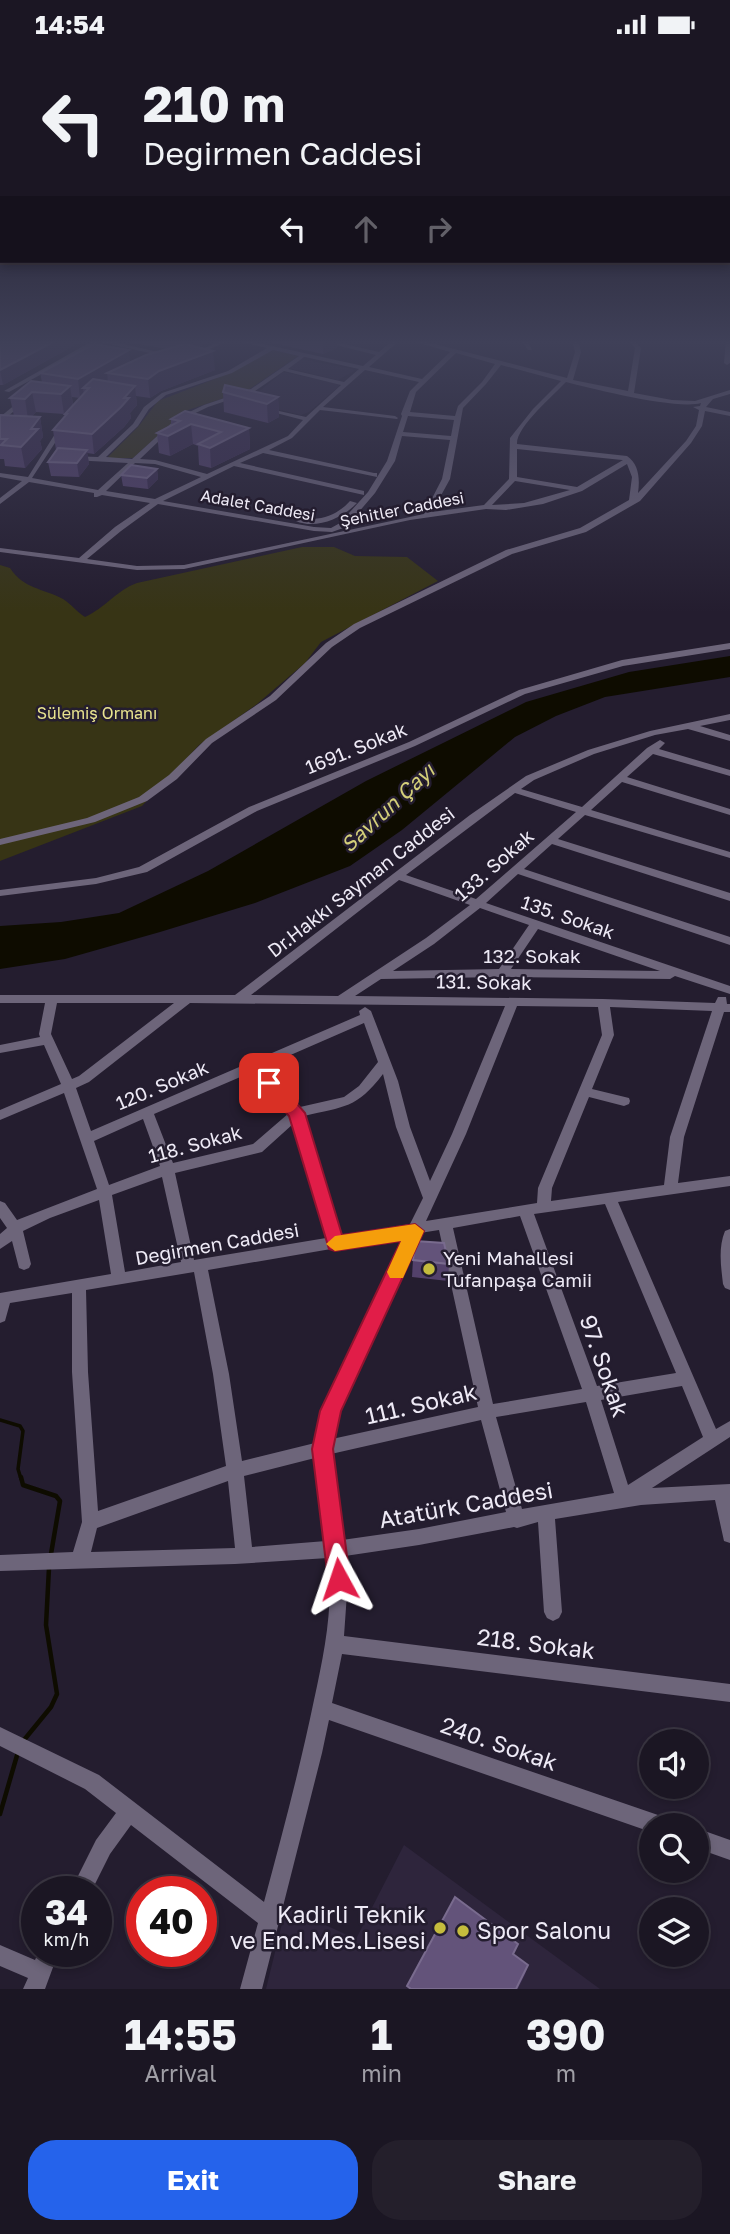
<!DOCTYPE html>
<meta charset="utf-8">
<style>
:root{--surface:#1b1623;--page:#241f2b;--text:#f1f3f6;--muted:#a09fa6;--line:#393541;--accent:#2563eb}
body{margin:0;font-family:"Golos Text",sans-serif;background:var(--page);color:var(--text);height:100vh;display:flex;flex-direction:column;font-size:26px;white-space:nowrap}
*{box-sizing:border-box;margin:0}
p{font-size:23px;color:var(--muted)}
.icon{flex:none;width:38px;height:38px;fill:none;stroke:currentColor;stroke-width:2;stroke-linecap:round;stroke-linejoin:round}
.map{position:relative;height:1940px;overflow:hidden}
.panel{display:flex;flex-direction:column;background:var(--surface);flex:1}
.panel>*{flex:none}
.hud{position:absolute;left:0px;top:0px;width:732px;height:214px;box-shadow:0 4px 10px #0003,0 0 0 2px var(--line);background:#1b1623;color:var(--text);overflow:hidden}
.buttons{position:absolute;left:639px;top:1680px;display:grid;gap:14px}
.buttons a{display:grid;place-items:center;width:70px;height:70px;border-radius:50%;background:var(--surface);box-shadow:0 4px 10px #0003,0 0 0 2px var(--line);font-size:35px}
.speed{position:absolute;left:21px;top:1827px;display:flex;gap:14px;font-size:35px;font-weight:700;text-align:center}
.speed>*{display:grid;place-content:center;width:91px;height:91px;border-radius:50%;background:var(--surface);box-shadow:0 4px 10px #0003,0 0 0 2px var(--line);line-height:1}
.speed small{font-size:18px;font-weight:400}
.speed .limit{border:10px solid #d22;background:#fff;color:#111}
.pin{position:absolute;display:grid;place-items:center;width:60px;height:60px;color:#fff;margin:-30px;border-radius:14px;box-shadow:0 4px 10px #0006}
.me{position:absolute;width:77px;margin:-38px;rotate:355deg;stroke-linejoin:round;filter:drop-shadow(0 0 5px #0008)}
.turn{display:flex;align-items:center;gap:24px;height:147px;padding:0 28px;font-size:32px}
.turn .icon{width:91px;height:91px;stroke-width:2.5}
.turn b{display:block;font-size:49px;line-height:60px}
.lanes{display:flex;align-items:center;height:66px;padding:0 28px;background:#0003;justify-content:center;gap:35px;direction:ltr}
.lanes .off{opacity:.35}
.eta{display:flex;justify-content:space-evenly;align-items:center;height:119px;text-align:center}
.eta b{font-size:42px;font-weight:700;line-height:49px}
.button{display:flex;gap:14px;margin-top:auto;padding:14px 28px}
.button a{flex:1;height:80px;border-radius:28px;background:var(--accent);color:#fff;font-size:28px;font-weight:700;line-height:80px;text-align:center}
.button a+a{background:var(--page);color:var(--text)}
.status{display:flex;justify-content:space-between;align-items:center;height:49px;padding:0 35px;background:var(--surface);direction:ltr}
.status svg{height:19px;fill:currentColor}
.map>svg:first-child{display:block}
</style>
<div class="status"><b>14:54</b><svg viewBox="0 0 49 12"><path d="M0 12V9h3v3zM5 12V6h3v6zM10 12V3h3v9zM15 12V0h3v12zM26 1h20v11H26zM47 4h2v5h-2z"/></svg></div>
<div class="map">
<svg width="730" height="1940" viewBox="0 0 730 1940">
<rect width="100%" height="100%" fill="#241d2f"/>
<g fill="#2e253c">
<polygon points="301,310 352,320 354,322 338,331 288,319"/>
<polygon points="283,323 339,335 339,337 309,363 301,366 240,351 261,341"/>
<polygon points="404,1796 600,1940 266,1940 286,1858 356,1890"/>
</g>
<g fill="#373415">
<polygon points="272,301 298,307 248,341 185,362 133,409 107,409 138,378 158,352 220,328"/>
<path d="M302,498H334L355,507L407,508L438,532L321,593L305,614L257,655L199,696L142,757L0,812V516L10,519C24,540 42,539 63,550C71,555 77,563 85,568C105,559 117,541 137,534Z"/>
</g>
<polygon fill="#0e0c00" points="730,607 730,628 605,648 556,667 515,688 402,781 350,817 255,854 160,883 65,910 0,920 0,877 61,873 119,864 208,822 366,732 526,653 629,623"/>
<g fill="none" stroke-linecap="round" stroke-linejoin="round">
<polyline stroke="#0e0c00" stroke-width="3.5" points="0,1371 20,1377 23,1382 18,1420 21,1430"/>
<g stroke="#0e0c00" stroke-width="4.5">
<polyline points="21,1428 23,1436 56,1447 60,1452 51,1505"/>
<polyline points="24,1691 51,1658 57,1645 46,1576 49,1519"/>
<polyline points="0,1765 18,1703"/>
</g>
<g fill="#6d657a" fill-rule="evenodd">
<polygon points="94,291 106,291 175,307 172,309 100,293 9,343 4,342"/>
<polygon points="222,291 230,291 194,307 189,306"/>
<path d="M234,291H245L363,317L376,306L316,291H327L379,303L393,291H400L369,318L422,330L450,303L409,291H419L567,329L575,303L572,291H578L581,303L573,331L628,342L635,299L628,291H634L641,299L634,344L672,351L695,352L730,341V345L713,350L706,358L730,363V367L705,362L702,377L691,394L640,452L586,483L512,505L360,579L332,598L276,651L212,694L177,730L147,752L95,773L0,796V790L87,769L139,748L169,726L206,690L270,647L326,594L354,575L506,501L580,479L629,451L632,428L627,415L582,442L543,455L506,461L486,460L410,471L184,520L137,521L0,503V499L79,509L115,478L150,454L102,446L97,448H94V444L29,433L0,455V449L22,432L0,428V424L28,428L60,377L63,375L66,377L32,429L98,441L128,414L72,411H69V407L98,408L133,375L144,358L162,344L228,322L267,299ZM273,301L299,307L251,340L204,356L177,369L132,410L106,408L138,377L149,360L166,346L232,324ZM456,304L495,315L482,333L458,357L455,367L410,363L416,343ZM304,308H305L359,320L344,333L288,320ZM501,316L561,332L533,360L510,389L509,430L484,456L432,463L450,430L463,359L486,335ZM365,321L419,333L410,342L401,365L402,367L387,412L368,443L340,474L331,479L314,478L163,452L234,417L364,446V442L240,414L263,404L377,428V424H374L269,401L292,389L320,361L397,370L398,369L395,367L323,358ZM284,322L341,336L306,368L261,358V360L303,371L288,387L207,425L155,411L140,410L181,371L208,358L255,342ZM566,333C593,340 677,361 701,354L700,357L693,358L699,361L696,377L686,392L638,444C640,430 639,415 627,407L517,395C516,378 554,346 566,333ZM408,367L454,371L451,387L403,383ZM402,387L450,391L442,430L424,465L184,516L137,517L87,510L121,482L158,455L314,482L332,483L346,478L375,444L395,412ZM517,400L622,411H623L577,438L517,428ZM135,414L155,415L201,428L155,450L106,442ZM515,432L570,441L524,454L492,456Z"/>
<polygon points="521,291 527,291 532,301 528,301"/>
<polygon points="726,291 730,291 730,314 727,316 724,314"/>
<polygon points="22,350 27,351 0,374 0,368"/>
<path d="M350,452L357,454C343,469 316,481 296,472C302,469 306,470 313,470C328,469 340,463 350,452Z"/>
<polygon points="730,594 730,600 623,617 525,645 415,697 257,762 147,823 96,835 0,847 0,841 96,829 139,818 249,758 409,693 519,641 622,611"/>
<path d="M730,665V671L700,677L730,686V692L688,680L655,686L594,705L534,731L521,740L582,758L647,699L660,691L665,694L659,700L730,721V727L653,705L627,728L730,760V766L622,733L591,761L730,803V809L585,766L558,790L730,844V852L552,795L524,820L730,888V896L518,825L486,854L730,937V945L675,927L670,930L502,928L381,930L355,947L603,950L715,954L718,948H726L727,955H730V963H724L684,1088L678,1134L730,1127V1137L618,1153L716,1380L730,1372V1388L652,1439L730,1435V1494L724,1492L715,1451L641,1456L555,1470L562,1563L559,1569L553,1572L547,1569L544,1563L538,1473L517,1479L514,1478L419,1496L345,1507L348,1530L344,1587L730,1635V1653L342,1605L332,1654L658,1766L665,1769L668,1776H651V1783L329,1671L322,1704L262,1940H240L258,1874L131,1776L110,1805L91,1843H70L96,1791L116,1764L85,1740L0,1697V1678L99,1726L264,1853C282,1786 300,1719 314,1651C324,1605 334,1557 328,1509L235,1515L0,1522V1506L73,1503L82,1473L72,1323V1244L10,1254L5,1272L0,1274V1244L111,1225L99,1151L50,1169L23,1182L31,1215L29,1219L24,1221L19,1219L12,1192L0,1200V1185L7,1179L0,1169V1152L5,1154L17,1171L97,1140L64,1044L0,1071V1061L61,1035L44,996L0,1004V996L40,988L39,985L45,954H0V946H235L470,766L526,727L588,701L650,682ZM515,744L576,763L476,850L406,826ZM399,831L470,856L426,889L338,947L251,946ZM480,859L529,876L499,920L393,922L434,895ZM538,880L660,922L511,920ZM57,954H174L79,1027L72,1030L51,985ZM190,954L505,957L452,1085L430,1132L410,1078L398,1032L371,962L365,958L359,962L360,966L91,1082L76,1039L89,1033ZM517,957L598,958L602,986L538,1139L537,1154L426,1172L466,1085ZM610,958L712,962L670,1088L664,1136L551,1152L552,1139L589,1048L624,1057L629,1055L630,1052L629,1049L592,1040L614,986ZM364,974L378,1013L359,1037L344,1048L300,1058L263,1018ZM252,1023L289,1064L253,1095L173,1114L154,1065ZM383,1025L396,1078L423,1149L410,1175L340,1187L304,1067C345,1057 356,1060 383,1025ZM143,1070L160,1117L109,1136L94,1092ZM293,1075L326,1189L194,1211L175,1124L262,1103ZM162,1128L181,1213L125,1223L112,1146ZM605,1155L676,1324L597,1337L534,1165ZM520,1167L582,1340L493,1355L453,1179ZM439,1181L478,1358L332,1390L339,1361L420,1184ZM405,1187L323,1361L315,1394L242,1412L229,1325L208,1221L331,1200L335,1201L341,1198ZM194,1223L213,1325L226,1417L98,1462L88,1323L86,1241ZM682,1337L703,1388L628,1436L601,1351ZM586,1353L614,1444L522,1460L496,1368ZM481,1371L506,1463L419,1480L342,1491L331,1405ZM315,1409L326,1492L252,1498L244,1427ZM228,1432L235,1499L91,1503L97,1479Z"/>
<path d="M730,1180V1241L725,1239L723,1235C721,1217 718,1199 725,1182Z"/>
<polygon points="696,1779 730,1791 730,1811 696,1799"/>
<polygon points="0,1896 35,1911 39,1902 59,1902 45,1940 23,1940 28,1929 0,1917"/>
</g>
</g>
<g fill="#53416b" fill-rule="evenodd">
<path d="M127,291H214L198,298L215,321L161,342L150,349L136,347L137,356L130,364L131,369L124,378L94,405L87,404L89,415L79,428L51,427L48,413L57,401H56L53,381L65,368V365L70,360L64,365L36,363L31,368H40L43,388L40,392L42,400L25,419L5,417L4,410H0V366L14,367L10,349L42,333L40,324L130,313L167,300L127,293ZM72,348L80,349L73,356Z"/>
<polygon points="259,291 350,291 347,293 337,292 337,299 323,305"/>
<polygon points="82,292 3,336 0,336 0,295"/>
<polygon points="223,343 278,348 279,368 268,374 224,363"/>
<polygon points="171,370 249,379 250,400 211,419 199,416 198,397 193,395 170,407 159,404 157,384 171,376"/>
<polygon points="157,420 158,430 148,440 123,437 121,426"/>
<polygon points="413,1211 449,1215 448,1232 412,1228"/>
</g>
<g fill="#392b4d">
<polygon points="57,291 82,291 82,292 3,336 0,321"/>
<polygon points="186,291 214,291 187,304"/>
<polygon points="323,291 337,291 337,299 323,305"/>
<polygon points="129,301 131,320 107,324 108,333 89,339 83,339 84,347 80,349 78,330"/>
<polygon points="213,302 215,321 161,342 150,349 148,330 159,322"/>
<polygon points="70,337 73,357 64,365 61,345"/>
<polygon points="135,337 137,356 130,364 131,369 124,378 94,405 92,385"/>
<polygon points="32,343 36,363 28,370 25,350"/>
<polygon points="278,348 279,368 268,374 267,355"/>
<polygon points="40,368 43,388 40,392 42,400 25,419 21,398 31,380"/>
<polygon points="191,375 193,395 170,407 168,387"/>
<polygon points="249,379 250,400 211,419 210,399"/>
<polygon points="87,401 89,415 79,428 77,414"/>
<polygon points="157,420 158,430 148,440 147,429"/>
<polygon points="528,1916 525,1926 518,1940 516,1940"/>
</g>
<g fill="#63537a" stroke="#796b8e" stroke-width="2">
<polygon points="7,291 57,291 0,321 0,295"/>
<polygon points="94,295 129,301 78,330 40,324"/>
<polygon points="185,295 213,302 159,322 148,330 107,324 146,306"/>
<polygon points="93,330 135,337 124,349 129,349 121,358 92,385 53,381 67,365 65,365 89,339 83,339"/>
<polygon points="31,332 70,337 61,345 32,343 25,350 10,349"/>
<polygon points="225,336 278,348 267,355 223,343"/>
<polygon points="185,362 249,379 210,399 198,395 221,383 191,375 168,387 157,384 180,372 171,370"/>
<polygon points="0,366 40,368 31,380 38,380 21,398 1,396 7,390 0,390"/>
<polygon points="58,399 87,401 77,414 48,413"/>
<polygon points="131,416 157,420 147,429 121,426"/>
<polygon points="415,1192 444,1194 449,1215 413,1211"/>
<polygon points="455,1848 518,1895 513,1905 528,1916 516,1940 411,1940 407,1937"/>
</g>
<linearGradient id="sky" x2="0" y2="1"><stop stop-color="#14101a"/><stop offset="0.52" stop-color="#3f4058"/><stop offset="1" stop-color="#3f4058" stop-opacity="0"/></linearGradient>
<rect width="730" height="563" fill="url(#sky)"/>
<polygon fill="#e11d48" stroke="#92132f" stroke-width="2" points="269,1027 275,1029 305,1064 342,1186 415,1175 424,1182 341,1362 333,1400 350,1530 347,1538 339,1541 331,1538 328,1530 312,1400 320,1362 401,1192 335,1202 329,1200 289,1067 260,1034"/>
<polygon fill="#f59e0b" points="415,1175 424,1182 403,1229 390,1229 387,1223 401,1192 335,1202 326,1195 335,1187"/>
<g fill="#c5bc3d" stroke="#241d2f" stroke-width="2.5">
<circle cx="429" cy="1220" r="7"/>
<circle cx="440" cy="1879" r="7"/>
<circle cx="463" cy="1882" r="7"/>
</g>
<g text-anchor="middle" stroke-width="5" stroke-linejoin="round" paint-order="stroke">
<g font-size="16" fill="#eeeaf6" stroke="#241d2f">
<text transform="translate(258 456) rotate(10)" y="6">Adalet Caddesi</text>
<text transform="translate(402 460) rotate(-11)" y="6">Şehitler Caddesi</text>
</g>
<g font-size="16" fill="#e9e48f" stroke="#241d2f">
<text x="97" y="670">Sülemiş Ormanı</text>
</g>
<g font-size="19" fill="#eeeaf6" stroke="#241d2f">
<text transform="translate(356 699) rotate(-22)" y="7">1691. Sokak</text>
<text transform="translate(494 816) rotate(-41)" y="7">133. Sokak</text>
<text transform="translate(361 833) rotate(-38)" y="7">Dr.Hakkı Sayman Caddesi</text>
<text transform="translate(568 868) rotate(19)" y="7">135. Sokak</text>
<text x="532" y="914">132. Sokak</text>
<text transform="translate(484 933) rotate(1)" y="7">131. Sokak</text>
<text transform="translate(162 1036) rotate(-23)" y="7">120. Sokak</text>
<text transform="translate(195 1095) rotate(-15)" y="7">118. Sokak</text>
<text transform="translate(217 1195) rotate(-10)" y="7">Değirmen Caddesi</text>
</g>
<g font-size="19" fill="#eeeaf6" stroke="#241d2f" text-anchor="start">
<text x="443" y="1216">Yeni Mahallesi<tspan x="443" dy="22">Tufanpaşa Camii</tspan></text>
</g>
<g font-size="21" font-style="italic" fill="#d4cf7a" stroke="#241d2f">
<text transform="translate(388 759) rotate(-43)" y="7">Savrun Çayı</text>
</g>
<g font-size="23" fill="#eeeaf6" stroke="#241d2f">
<text transform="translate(604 1317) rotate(71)" y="8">97. Sokak</text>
<text transform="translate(421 1355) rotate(-13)" y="8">111. Sokak</text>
<text transform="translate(466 1456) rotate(-10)" y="8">Atatürk Caddesi</text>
<text transform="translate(536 1595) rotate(7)" y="8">218. Sokak</text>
<text transform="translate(499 1695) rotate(19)" y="8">240. Sokak</text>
</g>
<g font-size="23" fill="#eeeaf6" stroke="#241d2f" text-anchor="end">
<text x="426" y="1874">Kadirli Teknik<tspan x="426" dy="26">ve End.Mes.Lisesi</tspan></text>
<text x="477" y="1890" text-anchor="start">Spor Salonu</text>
</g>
</g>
</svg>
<div class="buttons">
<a><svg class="icon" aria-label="sound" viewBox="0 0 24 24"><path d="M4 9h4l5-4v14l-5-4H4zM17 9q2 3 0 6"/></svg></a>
<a><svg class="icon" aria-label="search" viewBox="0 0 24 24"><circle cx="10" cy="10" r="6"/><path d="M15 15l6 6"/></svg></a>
<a><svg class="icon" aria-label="layers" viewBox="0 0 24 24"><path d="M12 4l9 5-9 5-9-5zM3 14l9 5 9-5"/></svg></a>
</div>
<div class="speed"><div>34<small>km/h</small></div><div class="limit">40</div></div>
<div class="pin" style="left:269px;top:1034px;background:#d93025"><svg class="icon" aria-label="arrive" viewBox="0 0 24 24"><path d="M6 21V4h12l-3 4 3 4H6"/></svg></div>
<svg class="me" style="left:339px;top:1530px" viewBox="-20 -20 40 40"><path d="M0-17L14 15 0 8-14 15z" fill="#e11d48" stroke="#fff" stroke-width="4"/></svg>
<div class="hud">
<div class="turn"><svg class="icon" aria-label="left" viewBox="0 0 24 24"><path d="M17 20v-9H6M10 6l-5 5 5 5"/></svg><div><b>210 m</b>Değirmen Caddesi</div></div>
<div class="lanes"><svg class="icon" aria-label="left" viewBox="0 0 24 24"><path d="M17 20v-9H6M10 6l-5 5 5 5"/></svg><svg class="icon off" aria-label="ahead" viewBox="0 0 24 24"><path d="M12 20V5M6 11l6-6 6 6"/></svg><svg class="icon off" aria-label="right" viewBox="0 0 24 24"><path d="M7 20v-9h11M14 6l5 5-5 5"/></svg></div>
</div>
</div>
<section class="panel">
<div class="eta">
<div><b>14:55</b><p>Arrival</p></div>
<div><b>1</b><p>min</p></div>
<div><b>390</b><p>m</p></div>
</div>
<div class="button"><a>Exit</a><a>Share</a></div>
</section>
